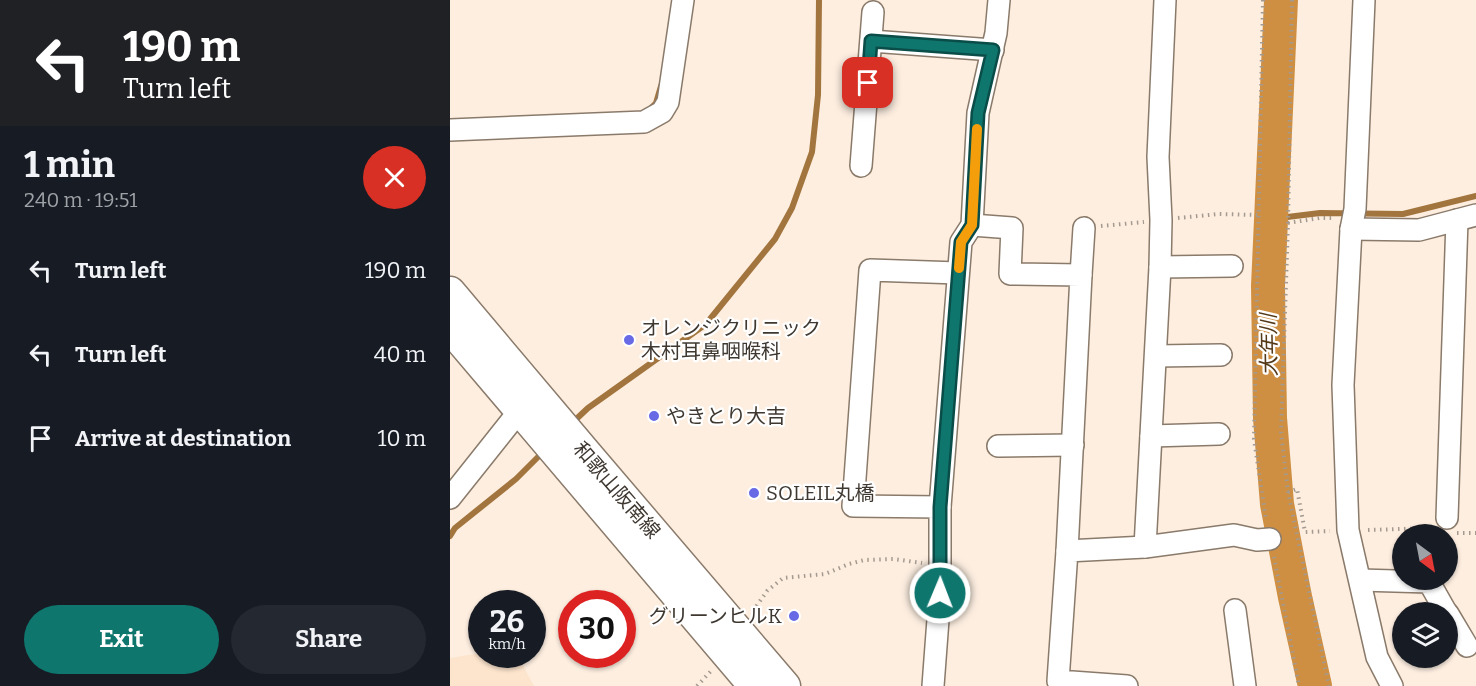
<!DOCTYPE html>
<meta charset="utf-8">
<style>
:root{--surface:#171b24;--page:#242831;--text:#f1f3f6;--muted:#9ea1a6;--accent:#0f766e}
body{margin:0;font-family:Bitter,"Noto Sans JP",serif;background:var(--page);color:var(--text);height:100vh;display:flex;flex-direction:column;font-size:22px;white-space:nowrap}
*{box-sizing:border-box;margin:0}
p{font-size:20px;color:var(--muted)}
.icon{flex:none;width:33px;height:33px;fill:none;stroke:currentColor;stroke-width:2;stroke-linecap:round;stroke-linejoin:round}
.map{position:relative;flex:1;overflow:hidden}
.side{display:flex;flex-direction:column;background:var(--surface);width:450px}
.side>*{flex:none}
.guide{background:#202124;color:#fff;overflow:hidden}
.needle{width:39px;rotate:148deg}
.fabs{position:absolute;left:942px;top:524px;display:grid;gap:12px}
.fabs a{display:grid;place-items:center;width:66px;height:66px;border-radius:50%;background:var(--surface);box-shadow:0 2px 4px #0004;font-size:30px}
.speed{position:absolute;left:18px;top:590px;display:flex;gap:12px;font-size:30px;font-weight:700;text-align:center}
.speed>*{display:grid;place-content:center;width:78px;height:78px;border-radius:50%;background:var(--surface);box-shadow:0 2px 4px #0004;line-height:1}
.speed small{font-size:15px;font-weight:400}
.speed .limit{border:9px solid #d22;background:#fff;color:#111}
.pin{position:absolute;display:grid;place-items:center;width:51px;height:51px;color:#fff;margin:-26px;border-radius:12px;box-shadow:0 3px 9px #0006}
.me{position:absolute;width:66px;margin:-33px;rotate:1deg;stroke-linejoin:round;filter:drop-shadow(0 0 4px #0008)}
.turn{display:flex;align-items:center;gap:21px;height:126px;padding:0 24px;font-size:27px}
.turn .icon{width:78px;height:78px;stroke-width:2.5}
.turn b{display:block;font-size:42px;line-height:51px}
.round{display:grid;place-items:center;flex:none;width:63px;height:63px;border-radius:32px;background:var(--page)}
.summary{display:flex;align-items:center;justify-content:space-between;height:102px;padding:0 24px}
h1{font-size:36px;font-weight:700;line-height:45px}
.button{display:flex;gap:12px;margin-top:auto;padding:12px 24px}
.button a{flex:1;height:69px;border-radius:36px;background:var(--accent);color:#fff;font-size:24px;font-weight:700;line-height:69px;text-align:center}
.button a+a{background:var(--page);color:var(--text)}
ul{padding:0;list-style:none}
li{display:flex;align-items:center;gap:18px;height:84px;padding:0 24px}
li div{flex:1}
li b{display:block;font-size:22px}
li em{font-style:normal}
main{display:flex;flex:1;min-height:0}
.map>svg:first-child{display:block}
</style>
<main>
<section class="side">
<div class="guide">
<div class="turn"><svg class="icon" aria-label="left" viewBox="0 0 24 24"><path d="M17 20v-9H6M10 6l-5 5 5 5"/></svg><div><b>190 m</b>Turn left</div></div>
</div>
<div class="summary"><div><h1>1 min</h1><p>240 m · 19:51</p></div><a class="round" style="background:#d93025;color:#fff"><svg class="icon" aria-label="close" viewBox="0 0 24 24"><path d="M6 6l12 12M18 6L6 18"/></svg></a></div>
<ul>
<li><svg class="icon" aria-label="left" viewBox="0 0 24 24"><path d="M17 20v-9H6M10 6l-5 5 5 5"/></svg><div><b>Turn left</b></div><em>190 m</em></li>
<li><svg class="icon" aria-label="left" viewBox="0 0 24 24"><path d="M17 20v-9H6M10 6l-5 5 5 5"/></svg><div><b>Turn left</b></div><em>40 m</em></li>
<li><svg class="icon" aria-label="arrive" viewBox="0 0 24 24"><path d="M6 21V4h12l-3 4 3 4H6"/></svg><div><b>Arrive at destination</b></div><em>10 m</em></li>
</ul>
<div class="button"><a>Exit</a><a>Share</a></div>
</section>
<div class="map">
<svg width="1026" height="686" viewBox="0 0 1026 686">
<rect width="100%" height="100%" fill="#fdeee0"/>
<polygon fill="#fde5cd" points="31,653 67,654 84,686 0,686 0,658"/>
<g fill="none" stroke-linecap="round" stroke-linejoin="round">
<g stroke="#a3753e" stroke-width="6">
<polyline points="202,107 206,103 211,86"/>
<polyline points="821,219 870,213 953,214 1026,196"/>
<polyline points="121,424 138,408 256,324 325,239 342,208 362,152 368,95 369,0"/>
<polyline points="0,536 5,528 66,479 95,450"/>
</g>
<polyline stroke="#ce8f43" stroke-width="34" points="831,0 818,286 820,418 827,504 845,597 865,686"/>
<g stroke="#8a7a6a" stroke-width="24">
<g id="minor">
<polyline points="715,0 708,157 711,220 710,267 695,547 784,535 807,540 820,539"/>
<polyline points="914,0 905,209 901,229 893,385 898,530 927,657 942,686"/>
<polyline points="421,41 543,50"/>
<polyline points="0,130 194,122 212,112 218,102 233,0"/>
<polyline points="411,166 423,12"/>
<polyline points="522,225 562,228 560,274 631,275 617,551"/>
<polyline points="901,229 969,230 1026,215"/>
<polyline points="710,267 782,266"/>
<polyline points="631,275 634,228"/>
<polyline points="706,356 771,355"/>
<polyline points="701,436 769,434"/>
<polyline points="548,446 623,445"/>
<polyline points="0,498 78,400"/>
<polyline points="490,507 511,242 522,225 528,113 546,33 549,0"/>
<polyline points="997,518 1007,220"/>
<polyline points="910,580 979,582 996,612"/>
<polyline points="785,610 795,686"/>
<polyline points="998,614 1017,646"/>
<polyline points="483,686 490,593 490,507 403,506 420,270 508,273"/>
<polyline points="677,686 608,681 617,551 695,547"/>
</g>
</g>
<g stroke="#8a7a6a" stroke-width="33">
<g id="secondary">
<polyline points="0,292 135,452 335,686"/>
<polyline points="0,328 304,686"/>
</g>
</g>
<g stroke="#a59a8f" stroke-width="4" stroke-dasharray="1.5 4.5" stroke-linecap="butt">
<polyline points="813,0 804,439 816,520"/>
<polyline points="842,0 838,223 831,432 838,492 879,686"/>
<polyline points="728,218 769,214 808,215"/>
<polyline points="838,223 870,218 885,218"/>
<polyline points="651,226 694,222"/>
<polyline points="838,492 847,489 855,532 880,531"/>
<polyline points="918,530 982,528"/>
<polyline points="1007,533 1026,533"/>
<polyline points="824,557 849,686"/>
<polyline points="303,611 317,591 333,578 375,574 399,564 414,560 444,559 472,563"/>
<polyline points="247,686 261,671"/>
</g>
<use href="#minor" stroke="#fff" stroke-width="21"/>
<use href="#secondary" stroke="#fff" stroke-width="30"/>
</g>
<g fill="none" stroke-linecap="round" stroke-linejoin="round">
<g stroke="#0a4d48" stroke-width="15">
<polyline id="route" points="418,83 421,41 543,50 528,113 522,225 511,242 490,507 490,593"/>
</g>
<use href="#route" stroke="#0f766e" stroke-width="10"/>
<polyline stroke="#f59e0b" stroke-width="10" points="509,268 511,242 522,225 527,129"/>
</g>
<g fill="#676ae4" stroke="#fff" stroke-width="2">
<circle cx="179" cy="340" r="6"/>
<circle cx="204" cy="416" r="6"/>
<circle cx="304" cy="493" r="6"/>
<circle cx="344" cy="616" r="6"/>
</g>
<g text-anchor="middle" stroke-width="4.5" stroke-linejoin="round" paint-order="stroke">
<g font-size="20" fill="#3f3831" stroke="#fff" text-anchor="start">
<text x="191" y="335">オレンジクリニック<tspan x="191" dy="23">木村耳鼻咽喉科</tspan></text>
<text x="216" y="423">やきとり大吉</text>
<text x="316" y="500">SOLEIL丸橋</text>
<text x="332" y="623" text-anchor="end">グリーンヒルK</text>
</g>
<g font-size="20" fill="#3f3831" stroke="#fff">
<text transform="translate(167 490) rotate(49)" y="7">和歌山阪南線</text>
</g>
<g font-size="21" font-style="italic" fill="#543919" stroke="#fff">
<text transform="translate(819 345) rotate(-91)" y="7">大年川</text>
</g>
</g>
</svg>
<div class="fabs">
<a><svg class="needle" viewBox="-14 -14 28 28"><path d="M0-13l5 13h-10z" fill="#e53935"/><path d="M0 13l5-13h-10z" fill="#9ea1a6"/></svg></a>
<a><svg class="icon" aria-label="layers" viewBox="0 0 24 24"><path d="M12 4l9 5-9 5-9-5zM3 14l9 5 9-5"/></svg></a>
</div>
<div class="speed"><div>26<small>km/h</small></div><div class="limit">30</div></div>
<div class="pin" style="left:418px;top:83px;background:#d93025"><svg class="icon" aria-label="arrive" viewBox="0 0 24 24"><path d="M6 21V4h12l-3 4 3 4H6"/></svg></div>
<svg class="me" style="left:490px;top:593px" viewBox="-20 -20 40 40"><circle r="17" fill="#0f766e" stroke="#fff" stroke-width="3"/><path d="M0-11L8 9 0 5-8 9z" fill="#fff"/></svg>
</div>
</main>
